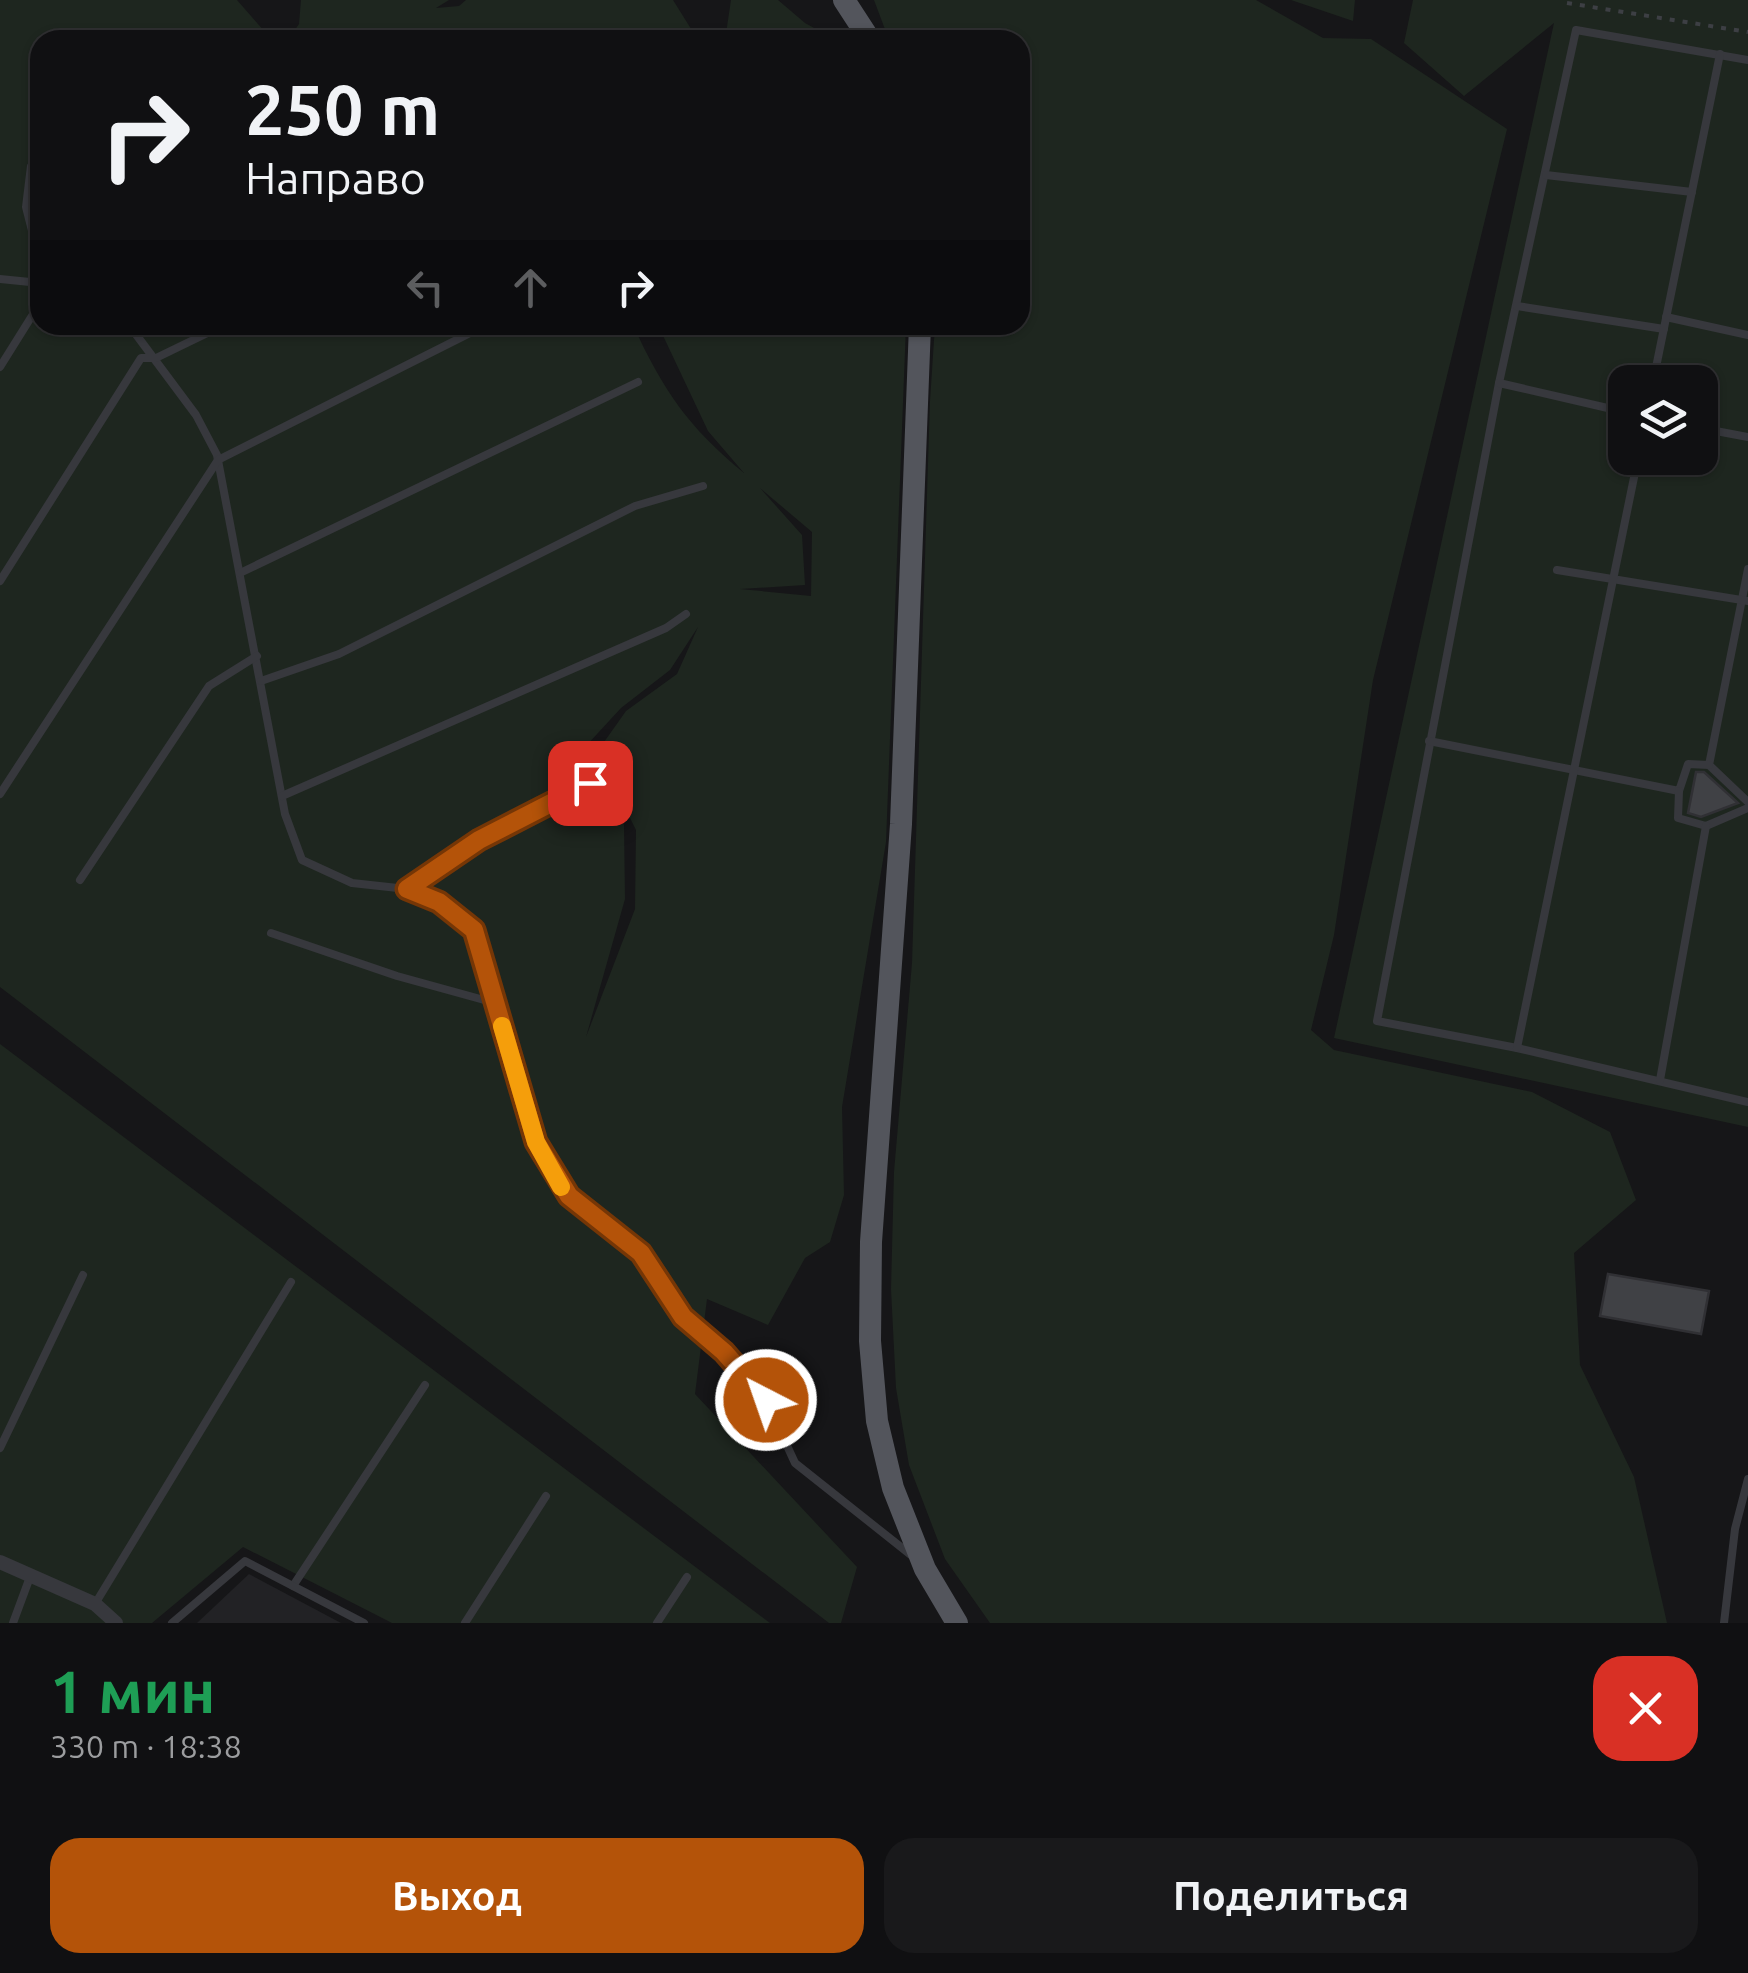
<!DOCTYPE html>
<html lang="ru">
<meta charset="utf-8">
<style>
:root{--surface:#101012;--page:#19191b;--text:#f1f3f6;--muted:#9c9d9f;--line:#303032;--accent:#b45309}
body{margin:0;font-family:Ubuntu,sans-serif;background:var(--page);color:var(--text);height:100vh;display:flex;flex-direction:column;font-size:38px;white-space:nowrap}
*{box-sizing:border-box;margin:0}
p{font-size:32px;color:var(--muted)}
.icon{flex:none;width:55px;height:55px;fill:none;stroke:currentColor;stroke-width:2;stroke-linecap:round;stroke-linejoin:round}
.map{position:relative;height:1623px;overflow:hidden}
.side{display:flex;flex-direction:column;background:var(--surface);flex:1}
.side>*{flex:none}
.hud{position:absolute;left:30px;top:30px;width:1000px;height:305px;border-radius:30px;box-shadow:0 2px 8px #0004,0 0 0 2px var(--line);background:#101012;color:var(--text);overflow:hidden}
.tools{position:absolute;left:1608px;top:365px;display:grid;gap:20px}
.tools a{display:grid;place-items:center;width:110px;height:110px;border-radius:20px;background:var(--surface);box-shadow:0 2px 8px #0004,0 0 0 2px var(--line);font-size:50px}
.pin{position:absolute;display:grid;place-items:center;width:85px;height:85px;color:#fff;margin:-42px;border-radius:20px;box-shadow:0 5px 15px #0006}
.me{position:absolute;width:110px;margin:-55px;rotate:319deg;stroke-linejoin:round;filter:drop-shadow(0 0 8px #0008)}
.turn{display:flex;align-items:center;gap:35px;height:210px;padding:0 50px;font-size:45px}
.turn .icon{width:130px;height:130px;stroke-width:2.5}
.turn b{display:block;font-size:70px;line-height:85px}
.lanes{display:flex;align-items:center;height:95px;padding:0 50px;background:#0003;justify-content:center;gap:50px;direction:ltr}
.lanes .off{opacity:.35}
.round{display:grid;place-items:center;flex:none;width:105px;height:105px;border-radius:30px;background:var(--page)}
.head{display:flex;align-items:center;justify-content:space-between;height:170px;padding:0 50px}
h1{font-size:60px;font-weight:700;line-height:75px;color:#1e9e55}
.action{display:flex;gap:20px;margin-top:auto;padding:20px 50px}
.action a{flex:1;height:115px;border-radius:30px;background:var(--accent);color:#fff;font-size:40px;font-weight:700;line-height:115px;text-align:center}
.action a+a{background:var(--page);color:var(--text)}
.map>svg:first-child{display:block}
</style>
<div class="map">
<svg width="1748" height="1623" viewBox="0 0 1748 1623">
<rect width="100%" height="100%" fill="#161618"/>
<polygon fill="#222225" points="249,1574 341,1623 197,1623"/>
<g fill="#1e261f" fill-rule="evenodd">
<path d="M0,0H237L272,40H40V325H633C663,390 688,427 744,473L708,431L658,325H906L886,842L842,1107L844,1195L830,1242L805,1258L768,1325L707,1299L695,1394L857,1567L841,1623H829L0,987ZM760,488L812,532L811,596L740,589L805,585L802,535ZM698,627L677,674L626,711L597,752L636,830L635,909L586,1037L625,899L624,825L586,746L621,708L670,670Z"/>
<polygon points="301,0 449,0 436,8 459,6 466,0 673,0 698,40 288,40 299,24"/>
<polygon points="731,0 778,0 805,23 836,40 725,40"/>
<polygon points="874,0 1256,0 1323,38 1371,39 1507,129 1373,680 1334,935 1311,1030 1334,1050 1532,1092 1610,1132 1636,1200 1574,1253 1580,1365 1634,1477 1667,1623 990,1623 945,1559 909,1465 896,1388 891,1289 894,1172 912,963 930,401 935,325 1020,325 1020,40 889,40"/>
<polygon points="1291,0 1355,0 1353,21"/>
<path d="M1413,0H1748V1127L1334,1038L1554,23L1464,96L1404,43ZM1625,382H1700V458H1625Z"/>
<polygon points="0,1044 770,1623 392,1623 243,1547 152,1623 0,1623"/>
</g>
<g fill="#404145" stroke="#303034" stroke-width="2.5">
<polygon points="1696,772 1704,772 1738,803 1701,817 1688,813"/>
<polygon points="1608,1274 1709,1291 1701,1334 1600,1316"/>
</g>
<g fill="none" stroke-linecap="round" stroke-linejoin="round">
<polyline stroke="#3d3f44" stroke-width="4" stroke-dasharray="5 8" stroke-linecap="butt" points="1567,3 1748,32"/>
<g stroke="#37383d" stroke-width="8">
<polyline points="1748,60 1576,30 1499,383 1377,1021 1517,1048 1748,1102"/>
<polyline points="40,160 31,166 26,207 40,262"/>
<polyline points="1546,175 1692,192"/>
<polyline points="0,279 40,283"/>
<polyline points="1517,306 1664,329"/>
<polyline points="1666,317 1748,335"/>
<polyline points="129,325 196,415 217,455 285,814 302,860 352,883 407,889 439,902 475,930 536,1143 569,1196 641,1253 683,1317 724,1352 766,1400 795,1463 911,1555"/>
<polyline points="0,367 40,303"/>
<polyline points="1653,382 1720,54"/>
<polyline points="1499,383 1625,412"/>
<polyline points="1700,428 1748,437"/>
<polyline points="1748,569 1709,765 1748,802"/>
<polyline points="1557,570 1748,601"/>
<polyline points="240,573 638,382"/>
<polyline points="0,581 141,358 156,358 224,325"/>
<polyline points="261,681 339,654 635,506 703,486"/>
<polyline points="1429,741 1679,791 1688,764 1709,765"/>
<polyline points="1679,791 1678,818 1706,826 1748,808"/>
<polyline points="0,794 218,460 486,325"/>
<polyline points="282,796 666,628 686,614"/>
<polyline points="80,880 209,686 257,656"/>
<polyline points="407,889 479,840 591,783"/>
<polyline points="271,933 397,976 495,1003"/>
<polyline points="1517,1048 1638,458"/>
<polyline points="1660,1080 1706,826"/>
<polyline points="0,1448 83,1275"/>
<polyline points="293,1586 425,1385"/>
<polyline points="95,1604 291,1282"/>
<polyline points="13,1623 30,1577"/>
<polyline points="172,1623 245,1561 364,1623"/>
<polyline points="465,1623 546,1496"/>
<polyline points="657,1623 687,1577"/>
<polyline points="1724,1623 1735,1529 1748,1479"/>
</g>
<polyline stroke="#37383d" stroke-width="14" points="0,1562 95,1604 116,1623"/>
<g stroke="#53555c" stroke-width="22">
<polyline points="844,0 870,40"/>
<polyline points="920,325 901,824 871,1242 870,1341 877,1421 893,1488 925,1569 957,1623"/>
</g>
</g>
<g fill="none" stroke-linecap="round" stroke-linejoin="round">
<g stroke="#753606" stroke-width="25">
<polyline id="route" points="590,783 479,840 407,889 439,902 474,930 536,1142 569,1196 641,1253 683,1317 724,1352 766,1400"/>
</g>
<use href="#route" stroke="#b45309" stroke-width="18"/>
<polyline stroke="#f59e0b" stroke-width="18" points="502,1026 536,1142 561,1187"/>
</g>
</svg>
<div class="tools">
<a><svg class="icon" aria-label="layers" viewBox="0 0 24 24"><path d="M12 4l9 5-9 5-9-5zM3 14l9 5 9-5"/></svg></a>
</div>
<div class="pin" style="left:590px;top:783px;background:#d93025"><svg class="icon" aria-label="arrive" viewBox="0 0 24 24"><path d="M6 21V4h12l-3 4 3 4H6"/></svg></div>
<svg class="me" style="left:766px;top:1400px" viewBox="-20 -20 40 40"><circle r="17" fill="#b45309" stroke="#fff" stroke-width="3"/><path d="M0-11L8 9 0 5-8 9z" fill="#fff"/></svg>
<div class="hud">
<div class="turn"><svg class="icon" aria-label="right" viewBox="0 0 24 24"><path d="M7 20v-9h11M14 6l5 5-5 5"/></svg><div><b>250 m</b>Направо</div></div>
<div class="lanes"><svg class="icon off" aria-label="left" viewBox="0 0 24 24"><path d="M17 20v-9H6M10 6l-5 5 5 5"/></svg><svg class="icon off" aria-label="ahead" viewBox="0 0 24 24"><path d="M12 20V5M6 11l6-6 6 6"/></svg><svg class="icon" aria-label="right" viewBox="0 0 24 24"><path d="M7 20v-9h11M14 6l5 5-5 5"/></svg></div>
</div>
</div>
<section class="side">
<div class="head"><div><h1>1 мин</h1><p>330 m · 18:38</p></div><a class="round" style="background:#d93025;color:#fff"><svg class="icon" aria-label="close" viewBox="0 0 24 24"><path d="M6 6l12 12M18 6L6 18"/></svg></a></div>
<div class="action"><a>Выход</a><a>Поделиться</a></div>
</section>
